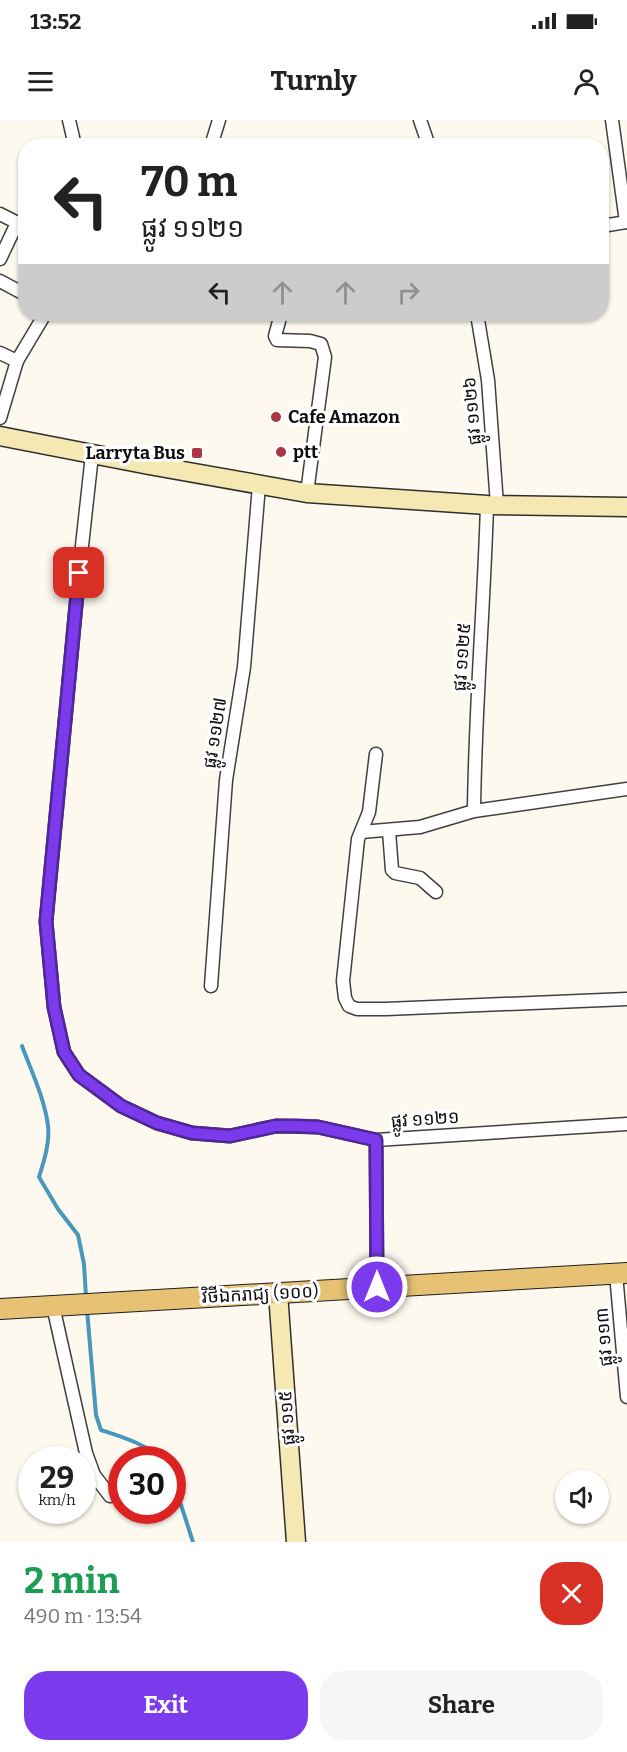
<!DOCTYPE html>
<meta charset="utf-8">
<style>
:root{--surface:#fff;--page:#f6f6f6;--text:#222;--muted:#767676;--accent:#7c3aed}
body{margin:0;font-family:Bitter,"Noto Sans Khmer",serif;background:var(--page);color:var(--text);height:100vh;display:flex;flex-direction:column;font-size:22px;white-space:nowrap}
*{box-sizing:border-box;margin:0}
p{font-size:20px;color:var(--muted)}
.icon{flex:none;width:33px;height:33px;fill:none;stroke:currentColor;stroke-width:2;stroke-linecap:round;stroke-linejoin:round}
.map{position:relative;height:1422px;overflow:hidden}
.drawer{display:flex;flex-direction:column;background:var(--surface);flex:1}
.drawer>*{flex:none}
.guide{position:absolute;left:18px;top:18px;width:591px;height:183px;border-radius:24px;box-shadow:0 2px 4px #0004;background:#fff;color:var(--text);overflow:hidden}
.buttons{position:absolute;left:555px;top:1350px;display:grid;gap:12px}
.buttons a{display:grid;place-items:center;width:54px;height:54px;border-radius:50%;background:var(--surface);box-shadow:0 2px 4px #0004;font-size:30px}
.speed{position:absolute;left:18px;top:1326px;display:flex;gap:12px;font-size:30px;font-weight:700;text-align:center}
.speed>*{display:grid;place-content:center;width:78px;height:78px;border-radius:50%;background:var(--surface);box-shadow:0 2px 4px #0004;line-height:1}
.speed small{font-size:15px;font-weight:400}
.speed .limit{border:9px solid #d22;background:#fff;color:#111}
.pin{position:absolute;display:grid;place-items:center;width:51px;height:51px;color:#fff;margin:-26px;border-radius:12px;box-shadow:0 3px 9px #0006}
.me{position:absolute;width:66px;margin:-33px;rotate:0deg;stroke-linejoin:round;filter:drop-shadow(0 0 4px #0008)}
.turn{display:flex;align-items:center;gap:21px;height:126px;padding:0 24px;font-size:27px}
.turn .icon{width:78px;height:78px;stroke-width:2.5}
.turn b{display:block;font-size:42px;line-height:51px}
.lanes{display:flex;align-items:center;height:57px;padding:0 24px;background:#0003;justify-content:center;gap:30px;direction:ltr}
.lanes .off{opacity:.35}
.round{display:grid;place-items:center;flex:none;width:63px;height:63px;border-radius:24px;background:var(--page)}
.headline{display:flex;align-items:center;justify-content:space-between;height:102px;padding:0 24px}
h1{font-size:36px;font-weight:700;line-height:45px;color:#1e9e55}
.button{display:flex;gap:12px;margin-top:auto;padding:12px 24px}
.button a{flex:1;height:69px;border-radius:24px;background:var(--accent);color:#fff;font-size:24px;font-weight:700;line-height:69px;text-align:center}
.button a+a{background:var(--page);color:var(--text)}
.status{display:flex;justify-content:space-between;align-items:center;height:42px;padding:0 30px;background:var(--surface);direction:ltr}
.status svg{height:16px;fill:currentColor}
header{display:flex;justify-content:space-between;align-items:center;height:78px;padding:0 24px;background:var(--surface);font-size:27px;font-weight:700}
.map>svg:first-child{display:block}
</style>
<div class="status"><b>13:52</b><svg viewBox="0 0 49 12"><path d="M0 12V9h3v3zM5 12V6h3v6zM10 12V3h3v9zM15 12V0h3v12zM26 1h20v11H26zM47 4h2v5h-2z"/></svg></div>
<header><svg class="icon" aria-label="menu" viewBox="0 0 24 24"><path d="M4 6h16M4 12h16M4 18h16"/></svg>Turnly<svg class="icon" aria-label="person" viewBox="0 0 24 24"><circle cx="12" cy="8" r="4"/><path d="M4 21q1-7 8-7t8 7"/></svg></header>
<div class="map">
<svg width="627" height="1422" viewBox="0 0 627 1422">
<rect width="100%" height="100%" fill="#fdf9ef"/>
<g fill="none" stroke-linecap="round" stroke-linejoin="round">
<g stroke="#4997bc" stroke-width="4">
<path d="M22,926C31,950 45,980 48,1006C50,1023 44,1041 39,1057L58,1089L78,1115L84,1144L86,1177"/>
<path d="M87,1190L96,1295L101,1310C122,1317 146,1324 163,1340"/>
<polyline points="172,1357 193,1422"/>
</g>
<g stroke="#404040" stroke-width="15">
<g id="street">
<polyline points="69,0 75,26"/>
<polyline points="420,0 429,26"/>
<polyline points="612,0 626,102"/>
<polyline points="211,26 219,0"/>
<polyline points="0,94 26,107"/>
<polyline points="602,106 627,102"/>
<polyline points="0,139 17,103"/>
<polyline points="0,161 26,175"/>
<polyline points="281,194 275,216 277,220 310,221 321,224 325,237 307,373"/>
<polyline points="477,194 488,260 497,385"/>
<polyline points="0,233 17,241"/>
<polyline points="0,298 17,241 45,194"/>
<polyline points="92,335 79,453 46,802 54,887 64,932 79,955 121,986 157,1003 192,1013 230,1016 276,1006 318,1007 376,1020 627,1004"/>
<polyline points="376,634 369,692 358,719 343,861 345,878 349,886 357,889 386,889 627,879"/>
<path d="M474,691C475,589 484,487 487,385"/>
<polyline points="389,711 392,750 395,753 420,758 436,772"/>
<polyline points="361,712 420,707 474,691 627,669"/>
<polyline points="211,866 226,660 244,547 259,365"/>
<polyline points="376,1020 377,1167"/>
<polyline points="616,1154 627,1277"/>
<polyline points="53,1186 86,1333 94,1355 110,1376"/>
</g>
</g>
<g stroke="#2f2f2f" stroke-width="21">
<g id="secondary">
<polyline points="0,316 149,345 307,373 487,385 627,387"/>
<polyline points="278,1173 296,1422"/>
</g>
</g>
<g stroke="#1e1e1e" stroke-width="22">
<polyline id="primary" points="0,1189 627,1153"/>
</g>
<use href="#street" stroke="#fff" stroke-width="12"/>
<use href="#secondary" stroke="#f5e8b2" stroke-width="18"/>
<use href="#primary" stroke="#e7c274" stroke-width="20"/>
</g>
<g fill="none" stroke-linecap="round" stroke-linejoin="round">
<g stroke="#51269a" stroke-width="15">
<polyline id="route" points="79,453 46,801 54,887 64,932 79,955 121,986 157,1003 192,1013 230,1016 276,1006 297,1006 318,1007 376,1020 377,1167"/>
</g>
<use href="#route" stroke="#7c3aed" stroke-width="10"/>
</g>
<g fill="#ab3645" stroke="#fff" stroke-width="2">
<circle cx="276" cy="297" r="6"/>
<circle cx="281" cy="332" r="6"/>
<rect x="191" y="327" width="12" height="12" rx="3"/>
</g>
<g text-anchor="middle" stroke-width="6" stroke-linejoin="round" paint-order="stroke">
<g font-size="18" fill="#0d0d0d" stroke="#fff">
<text transform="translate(472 291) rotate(-95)" y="6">ផ្លូវ ១១២៦</text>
<text transform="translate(462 537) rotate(-86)" y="6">ផ្លូវ ១១២៥</text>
<text transform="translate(215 613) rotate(-81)" y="6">ផ្លូវ ១១២៧</text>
<text transform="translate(425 999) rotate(-4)" y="6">ផ្លូវ ១១២១</text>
<text transform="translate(260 1174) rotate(-3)" y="6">វិថីឯករាជ្យ (១០០)</text>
<text transform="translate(604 1217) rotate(-95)" y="6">ផ្លូវ ១១៣</text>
<text transform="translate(287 1298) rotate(-94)" y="6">ផ្លូវ ១១៥</text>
</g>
<g font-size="18" font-weight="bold" fill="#0d0d0d" stroke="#fff" text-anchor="start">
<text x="288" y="303">Cafe Amazon</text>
<text x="293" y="338">ptt</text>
<text x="185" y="339" text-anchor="end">Larryta Bus</text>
</g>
</g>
</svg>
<div class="buttons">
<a><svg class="icon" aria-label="sound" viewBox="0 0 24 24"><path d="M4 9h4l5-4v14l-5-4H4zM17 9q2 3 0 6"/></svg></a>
</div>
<div class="speed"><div>29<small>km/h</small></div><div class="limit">30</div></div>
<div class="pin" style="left:79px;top:453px;background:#d93025"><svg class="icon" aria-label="arrive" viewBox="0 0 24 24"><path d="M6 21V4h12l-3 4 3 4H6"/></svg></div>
<svg class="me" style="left:377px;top:1167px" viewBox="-20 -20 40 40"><circle r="17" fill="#7c3aed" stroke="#fff" stroke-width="3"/><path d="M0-11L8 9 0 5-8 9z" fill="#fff"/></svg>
<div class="guide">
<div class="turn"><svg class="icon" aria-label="left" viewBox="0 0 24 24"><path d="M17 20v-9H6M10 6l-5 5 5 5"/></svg><div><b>70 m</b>ផ្លូវ ១១២១</div></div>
<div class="lanes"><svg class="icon" aria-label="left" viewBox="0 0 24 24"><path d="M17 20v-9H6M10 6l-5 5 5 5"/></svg><svg class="icon off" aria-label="ahead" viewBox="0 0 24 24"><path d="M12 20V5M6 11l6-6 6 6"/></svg><svg class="icon off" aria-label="ahead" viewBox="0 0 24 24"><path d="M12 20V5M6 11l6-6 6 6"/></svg><svg class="icon off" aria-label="right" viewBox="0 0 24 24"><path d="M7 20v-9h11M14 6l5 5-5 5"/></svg></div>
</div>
</div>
<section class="drawer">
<div class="headline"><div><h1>2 min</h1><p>490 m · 13:54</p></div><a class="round" style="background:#d93025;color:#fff"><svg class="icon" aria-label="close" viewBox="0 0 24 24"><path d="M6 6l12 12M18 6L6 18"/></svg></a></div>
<div class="button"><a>Exit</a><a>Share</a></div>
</section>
